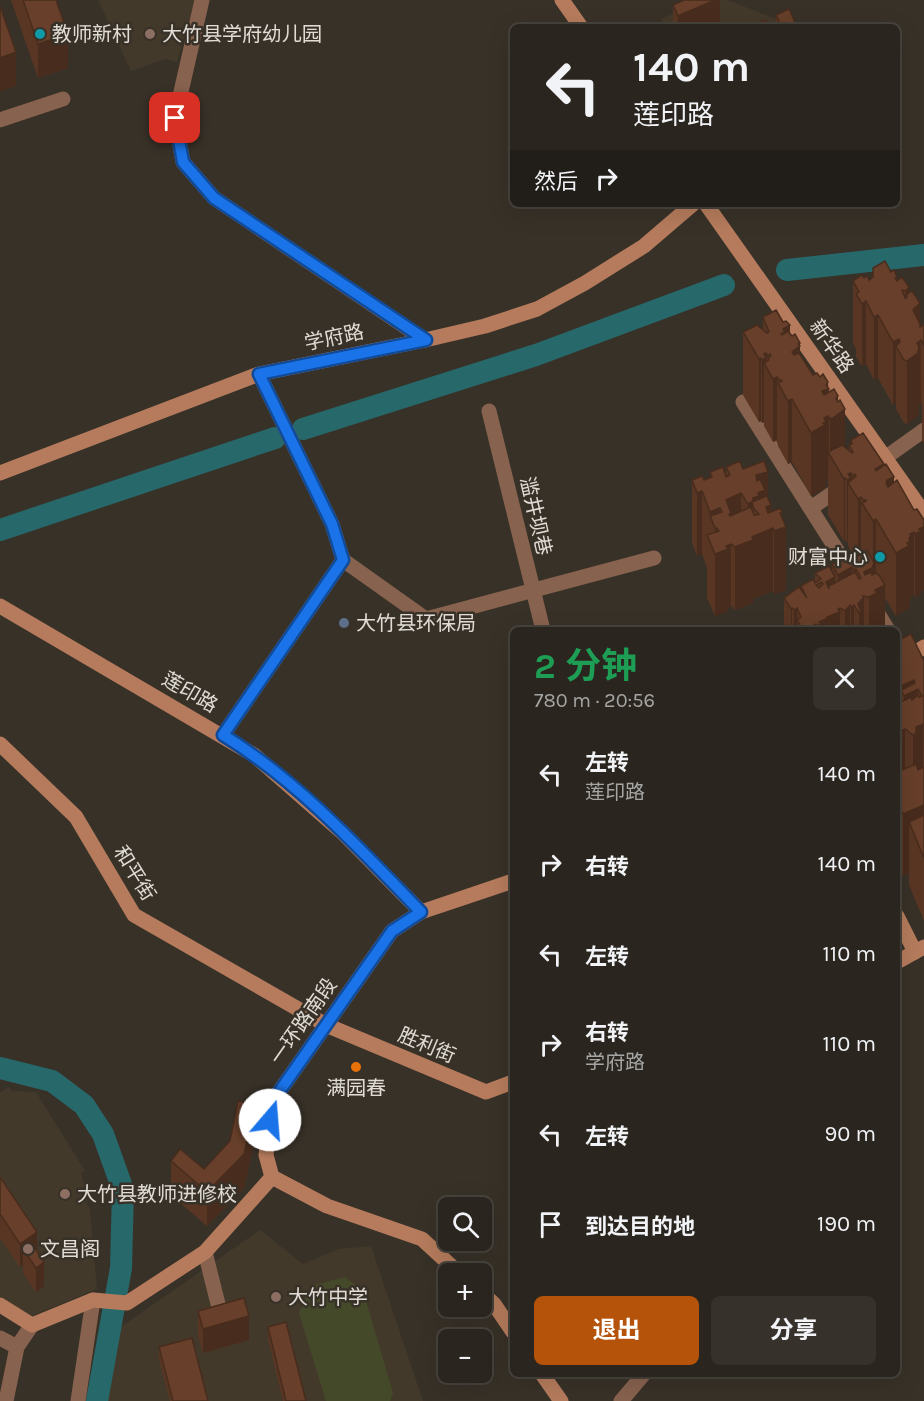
<!DOCTYPE html>
<html lang="zh">
<meta charset="utf-8">
<style>
:root{--surface:#2a251e;--page:#36312b;--text:#f1f3f6;--muted:#a5a5a4;--line:#46423c;--accent:#b45309}
body{margin:0;font-family:Karla,"Noto Sans SC",sans-serif;background:var(--page);color:var(--text);height:100vh;display:flex;flex-direction:column;font-size:22px;white-space:nowrap}
*{box-sizing:border-box;margin:0}
p{font-size:20px;color:var(--muted)}
.icon{flex:none;width:33px;height:33px;fill:none;stroke:currentColor;stroke-width:2;stroke-linecap:round;stroke-linejoin:round}
.map{position:relative;flex:1;overflow:hidden}
.side{position:absolute;left:510px;top:627px;width:390px;height:750px;display:flex;flex-direction:column;background:var(--surface);border-radius:9px;box-shadow:0 6px 24px #0002,0 0 0 2px var(--line)}
.side>*{flex:none}
.guide{position:absolute;left:510px;top:24px;width:390px;height:183px;border-radius:9px;box-shadow:0 6px 24px #0002,0 0 0 2px var(--line);background:#2a251e;color:var(--text);overflow:hidden}
.controls{position:absolute;left:438px;top:1197px;display:grid;gap:12px}
.controls a{display:grid;place-items:center;width:54px;height:54px;border-radius:9px;background:var(--surface);box-shadow:0 6px 24px #0002,0 0 0 2px var(--line);font-size:30px}
.pin{position:absolute;display:grid;place-items:center;width:51px;height:51px;color:#fff;margin:-26px;border-radius:12px;box-shadow:0 3px 9px #0006}
.me{position:absolute;width:66px;margin:-33px;rotate:18deg;stroke-linejoin:round;filter:drop-shadow(0 0 4px #0008)}
.turn{display:flex;align-items:center;gap:21px;height:126px;padding:0 24px;font-size:27px}
.turn .icon{width:78px;height:78px;stroke-width:2.5}
.turn b{display:block;font-size:42px;line-height:51px}
.then{display:flex;align-items:center;height:57px;padding:0 24px;background:#0003;gap:12px;font-size:22px}
.round{display:grid;place-items:center;flex:none;width:63px;height:63px;border-radius:9px;background:var(--page)}
.head{display:flex;align-items:center;justify-content:space-between;height:102px;padding:0 24px}
h1{font-size:36px;font-weight:700;line-height:45px;color:#1e9e55}
.action{display:flex;gap:12px;margin-top:auto;padding:12px 24px}
.action a{flex:1;height:69px;border-radius:9px;background:var(--accent);color:#fff;font-size:24px;font-weight:700;line-height:69px;text-align:center}
.action a+a{background:var(--page);color:var(--text)}
ul{padding:0;list-style:none}
li{display:flex;align-items:center;gap:18px;height:90px;padding:0 24px}
li div{flex:1}
li b{display:block;font-size:22px}
li em{font-style:normal}
.map>svg:first-child{display:block}
</style>
<div class="map">
<svg width="924" height="1401" viewBox="0 0 924 1401">
<rect width="100%" height="100%" fill="#383128"/>
<g fill="#43392a">
<polygon points="98,0 195,0 177,62 165,59 131,71"/>
<polygon points="703,0 728,0 788,24 790,27 665,27 661,19"/>
<polygon points="9,1087 12,1091 36,1092 85,1171 81,1173 84,1183 88,1181 89,1183 87,1204 90,1209 97,1289 31,1316 0,1297 0,1092"/>
<polygon points="260,1230 303,1264 338,1249 371,1246 423,1401 104,1401 118,1329"/>
</g>
<polygon fill="#444a29" points="345,1277 363,1291 393,1393 390,1401 326,1401 299,1313 311,1286"/>
<g fill="none" stroke-linecap="round" stroke-linejoin="round">
<g stroke="#27686b" stroke-width="22">
<polyline points="787,270 924,255"/>
<polyline points="303,429 536,355 724,285"/>
<polyline points="0,530 275,438"/>
<polyline points="0,1068 52,1081 84,1105 103,1134 123,1190 121,1268 97,1401"/>
</g>
<g stroke="#87624e" stroke-width="15">
<polyline points="202,0 175,118 183,162 214,198 425,340"/>
<polyline points="0,120 63,99"/>
<polyline points="259,374 332,524 343,560 426,619 654,558"/>
<polyline points="743,402 852,574"/>
<polyline points="489,411 543,630"/>
<polyline points="875,465 924,430"/>
<polyline points="811,508 843,486"/>
<polyline points="875,609 888,630"/>
<polyline points="223,735 343,560"/>
<polyline points="205,1252 223,1324"/>
<polyline points="0,1338 17,1347"/>
<polyline points="6,1401 17,1347 32,1325"/>
<polyline points="78,1401 93,1300"/>
<polyline points="621,1401 644,1374"/>
</g>
<g stroke="#b57b5c" stroke-width="15">
<polyline points="562,0 581,27"/>
<polyline points="706,204 924,513"/>
<polyline points="0,473 259,374 425,340 485,326 537,309 585,283 644,246 693,204"/>
<polyline points="0,606 254,755 342,832 421,912"/>
<polyline points="897,664 924,647"/>
<polyline points="0,744 76,817 134,915 326,1025 486,1092 513,1082"/>
<polyline points="897,916 915,952"/>
<polyline points="897,962 924,947"/>
<polyline points="460,1274 422,1239 327,1206 272,1177 266,1155 272,1102 392,931 421,912 513,881"/>
<polyline points="482,1293 494,1304 513,1332"/>
<polyline points="0,1305 32,1325 93,1300 127,1303 205,1252 272,1177"/>
<polyline points="542,1374 561,1401"/>
</g>
</g>
<g fill="#593624">
<polygon points="11,0 56,0 68,68 38,78"/>
<polygon points="720,0 720,22 708,27 673,27 673,5"/>
<polygon points="776,15 797,27 776,27"/>
<polygon points="891,272 909,294 920,323 920,327 924,325 924,444 922,440 922,405 921,403 919,404 918,416 907,424 904,423 896,409 896,403 893,405 878,378 874,380 866,364 862,366 856,357 856,349 853,343 853,281 864,278 869,280"/>
<polygon points="763,317 790,333 800,355 813,375 828,388 829,392 838,402 845,448 849,451 849,445 884,466 894,483 914,510 924,520 924,590 921,591 921,594 915,597 914,595 911,596 909,608 896,616 885,598 885,630 784,630 784,598 801,590 801,586 815,582 815,573 832,571 832,564 849,563 849,559 854,556 848,546 848,542 847,543 845,540 844,541 828,515 828,479 826,480 825,488 811,496 792,462 788,464 778,446 777,440 773,442 764,426 764,422 762,423 761,421 759,422 743,395 743,332 763,330"/>
<polygon points="726,467 743,469 768,498 771,512 782,519 786,590 774,594 773,591 753,599 753,603 735,610 731,606 728,608 728,611 715,616 707,598 707,568 702,554 697,556 692,543 692,480 704,480 710,478 710,472 726,477"/>
<polygon points="897,641 924,661 924,921 909,885 909,874 903,876 897,862"/>
<polygon points="255,1139 244,1188 207,1226 171,1195 171,1161 204,1169"/>
<polygon points="0,1177 37,1251 44,1286 36,1292 23,1273 23,1265 20,1267 0,1238"/>
<polygon points="198,1311 249,1340 203,1353 198,1335"/>
<polygon points="268,1327 306,1401 283,1401 268,1339"/>
<polygon points="159,1347 208,1401 170,1401 159,1359"/>
</g>
<g fill="#482c1d" fill-rule="evenodd">
<polygon points="715,0 720,0 720,22 708,27 678,27 678,16"/>
<polygon points="68,34 68,68 38,78 38,44"/>
<polygon points="16,52 16,86 0,92 0,58"/>
<polygon points="909,287 909,349 907,297 906,295 906,353 906,291"/>
<polygon points="866,301 866,364 862,366 862,304"/>
<polygon points="920,303 921,403 919,404 918,416 907,424 907,361 913,310"/>
<polygon points="878,315 878,378 874,380 874,317"/>
<polygon points="790,325 790,388 781,334 783,329"/>
<polygon points="899,339 899,351 896,346 896,403 893,405 893,342"/>
<polygon points="800,343 800,409 792,399 792,462 788,464 788,401 792,352"/>
<polygon points="766,353 766,367 764,363 764,422 762,423 762,360 764,354"/>
<polygon points="761,358 761,421 759,422 759,359"/>
<polygon points="777,377 777,440 773,442 773,379"/>
<polygon points="828,382 829,416 828,479 826,480 825,488 811,496 811,433 822,391"/>
<polygon points="838,396 838,414 845,409 845,471 830,457 830,419 836,399"/>
<polygon points="884,464 884,526 876,519 876,582 875,590 885,585 885,630 869,630 869,597 864,572 873,565 873,521 875,469"/>
<path d="M768,472V506L771,505V529L773,528V591L753,599V603L735,610V547L731,544V606L728,608V611L715,616V528L710,516V542V512L720,508V552L726,500L741,493V545L748,543V504L756,475ZM752,502L759,514L752,537ZM717,528L719,531L717,553Z"/>
<polygon points="851,473 851,488 848,483 848,542 847,543 847,480 848,474"/>
<polygon points="894,477 894,539 886,483 887,480"/>
<polygon points="845,478 845,540 844,541 844,479"/>
<polygon points="702,491 702,554 697,556 697,493"/>
<polygon points="861,497 861,560 858,562 858,499"/>
<polygon points="780,513 782,513 782,528 786,527 786,590 774,594 774,531"/>
<polygon points="924,527 924,590 921,591 921,594 915,597 915,534 919,529"/>
<polygon points="914,532 914,595 911,596 909,608 896,616 896,553 910,534"/>
<polygon points="852,567 852,607 854,606 854,570 856,569 856,608 854,605 854,630 851,630 851,607 850,605 850,630 845,630 845,611 840,608 840,630 817,630 826,582 835,577 835,614 838,612 838,575"/>
<polygon points="864,597 864,630 859,630 859,613 858,604"/>
<polygon points="792,608 792,630 791,630 791,609"/>
<polygon points="797,608 797,630 794,630 794,610"/>
<polygon points="816,624 816,630 805,630"/>
<path d="M924,674L923,787L913,797V735L905,729V791L897,799V740H899V687L914,680V691L918,689V727ZM901,690L904,696V729L901,731Z"/>
<polygon points="924,805 924,858 909,822 909,874 903,876 903,814"/>
<polygon points="255,1104 255,1139 244,1188 207,1226 207,1192"/>
<polygon points="37,1232 37,1256 23,1249 23,1265 20,1267 20,1244"/>
<polygon points="44,1262 44,1286 36,1292 36,1268"/>
<polygon points="249,1316 249,1340 203,1353 203,1329"/>
</g>
<g fill="#673f2a" stroke="#482c1d" stroke-width="1.5" fill-rule="evenodd">
<polygon points="23,0 56,0 68,34 38,44"/>
<polygon points="684,0 715,0 678,16 673,5"/>
<polygon points="0,6 16,52 0,58"/>
<polygon points="789,9 797,27 782,27 776,15"/>
<polygon points="766,20 768,27 748,27"/>
<polygon points="885,261 891,272 894,270 897,277 895,278 897,281 902,277 909,287 906,291 902,290 905,298 907,297 906,295 912,291 920,303 913,310 920,324 920,327 924,325 924,345 921,340 917,343 919,347 918,353 907,361 904,360 896,346 900,342 899,339 893,342 878,315 874,317 866,301 862,304 856,294 859,292 853,281 862,275 864,278 867,276 869,280 873,277 873,268"/>
<polygon points="776,310 783,322 786,321 790,325 783,329 785,332 781,334 782,335 788,331 792,336 795,334 800,343 798,344 800,346 792,352 794,355 799,353 813,375 817,373 820,377 823,374 828,382 826,385 829,389 822,391 824,395 834,389 838,396 836,399 838,402 840,400 845,409 833,418 830,419 828,416 824,418 826,421 823,423 825,425 811,433 792,399 788,401 778,383 782,381 781,380 779,380 777,377 773,379 764,363 769,360 768,358 771,356 770,354 768,356 766,353 764,354 766,358 762,360 761,358 759,359 743,332 757,325 767,333 769,332 763,317"/>
<polygon points="863,433 884,464 875,469 876,471 886,464 894,477 887,480 886,483 888,487 897,480 914,510 917,509 924,520 924,527 919,529 921,531 915,534 914,532 910,534 911,536 909,538 910,541 907,543 909,546 896,553 876,519 873,521 862,503 866,501 866,500 863,500 861,497 858,499 848,483 856,476 855,474 852,476 851,473 848,474 851,478 847,480 845,478 844,479 828,452 842,445 852,453 853,452 849,445 852,444 851,440"/>
<polygon points="740,461 743,469 764,461 768,472 756,475 757,481 760,479 765,490 758,493 759,496 753,498 753,501 748,504 741,493 726,500 731,513 729,514 730,516 751,507 754,515 757,515 759,514 754,509 752,502 767,496 771,505 766,507 768,513 781,508 782,513 780,513 786,527 774,531 773,528 752,537 753,540 735,547 731,544 726,546 728,549 715,554 707,535 719,531 717,528 715,528 710,516 722,512 720,508 710,512 702,491 697,493 692,480 702,476 704,480 712,477 710,472 723,467 726,477 730,475 726,467"/>
<path d="M867,550L874,563L872,568L864,572L865,575L871,572L872,575L876,573L878,575H879L885,585L875,590L877,593L869,597L863,596L864,597L858,604L861,612L859,613L854,605L851,607L850,605L845,611L840,608L838,609L840,612L827,617L828,618L819,622L821,624L817,626L816,624L805,630H803L797,620L801,617L797,608L794,610L792,608L791,609L784,598L799,587L807,598L801,586L813,579L815,583L821,579L815,573L829,566L835,577L826,582L829,589V586L855,572L859,579L861,578L856,569L854,570L852,567L838,575L832,564L846,557L849,563L851,562L849,559L856,555L857,557ZM822,582L823,584L819,588L816,585Z"/>
<polygon points="911,634 924,661 924,724 916,727 916,733 913,735 905,729 901,731 904,737 897,740 897,704 911,697 912,700 918,695 919,697 922,696 918,689 904,696 901,690 915,683 914,680 899,687 897,680 897,641"/>
<polygon points="916,764 918,770 924,767 924,805 903,814 897,799 897,772"/>
<polygon points="924,815 924,858 909,822"/>
<polygon points="238,1101 255,1104 244,1154 207,1192 171,1161 180,1149 204,1169 230,1141"/>
<polygon points="0,1177 37,1232 20,1244 0,1214"/>
<polygon points="33,1245 44,1262 36,1268 23,1249"/>
<polygon points="244,1298 249,1316 203,1329 198,1311"/>
<polygon points="286,1322 306,1401 286,1401 268,1327"/>
<polygon points="192,1338 208,1401 173,1401 159,1347"/>
</g>
<g fill="none" stroke-linecap="round" stroke-linejoin="round">
<g stroke="#114b97" stroke-width="15">
<path id="route" d="M175,118L183,162L214,198L426,340L259,374L332,524L343,560L223,735C298,781 360,849 421,912L392,931L272,1102L270,1120"/>
</g>
<use href="#route" stroke="#1a73e8" stroke-width="10"/>
</g>
<g fill="#0f9aa8" stroke="#383128" stroke-width="2">
<circle cx="40" cy="34" r="6"/>
<circle cx="880" cy="557" r="6"/>
</g>
<g fill="#8d6e63" stroke="#383128" stroke-width="2">
<circle cx="150" cy="34" r="6"/>
<circle cx="65" cy="1194" r="6"/>
<circle cx="28" cy="1249" r="6"/>
<circle cx="276" cy="1297" r="6"/>
</g>
<circle fill="#5c6f8a" stroke="#383128" stroke-width="2" cx="344" cy="623" r="6"/>
<circle fill="#e8710a" stroke="#383128" stroke-width="2" cx="356" cy="1067" r="6"/>
<g text-anchor="middle" stroke-width="5" stroke-linejoin="round" paint-order="stroke">
<g font-size="20" fill="#e0dcd5" stroke="#383128" text-anchor="start">
<text x="52" y="41">教师新村</text>
<text x="162" y="41">大竹县学府幼儿园</text>
<text x="868" y="564" text-anchor="end">财富中心</text>
<text x="356" y="630">大竹县环保局</text>
<text x="356" y="1095" text-anchor="middle">满园春</text>
<text x="77" y="1201">大竹县教师进修校</text>
<text x="40" y="1256">文昌阁</text>
<text x="288" y="1304">大竹中学</text>
</g>
<g font-size="20" fill="#e0dcd5" stroke="#383128">
<text transform="translate(334 337) rotate(-12)" y="7">学府路</text>
<text transform="translate(832 346) rotate(55)" y="7">新华路</text>
<text transform="translate(536 516) rotate(77)" y="7">滥井坝巷</text>
<text transform="translate(190 692) rotate(30)" y="7">莲印路</text>
<text transform="translate(135 873) rotate(58)" y="7">和平街</text>
<text transform="translate(303 1021) rotate(-55)" y="7">一环路南段</text>
<text transform="translate(427 1045) rotate(23)" y="7">胜利街</text>
</g>
</g>
</svg>
<div class="controls">
<a><svg class="icon" aria-label="search" viewBox="0 0 24 24"><circle cx="10" cy="10" r="6"/><path d="M15 15l6 6"/></svg></a>
<a>+</a>
<a>−</a>
</div>
<div class="pin" style="left:175px;top:118px;background:#d93025"><svg class="icon" aria-label="arrive" viewBox="0 0 24 24"><path d="M6 21V4h12l-3 4 3 4H6"/></svg></div>
<svg class="me" style="left:270px;top:1120px" viewBox="-20 -20 40 40"><circle r="19" fill="#fff"/><path d="M0-13L10 11 0 6-10 11z" fill="#1a73e8"/></svg>
<div class="guide">
<div class="turn"><svg class="icon" aria-label="left" viewBox="0 0 24 24"><path d="M17 20v-9H6M10 6l-5 5 5 5"/></svg><div><b>140 m</b>莲印路</div></div>
<div class="then">然后<svg class="icon" aria-label="right" viewBox="0 0 24 24"><path d="M7 20v-9h11M14 6l5 5-5 5"/></svg></div>
</div>
<section class="side">
<div class="head"><div><h1>2 分钟</h1><p>780 m · 20:56</p></div><a class="round"><svg class="icon" aria-label="close" viewBox="0 0 24 24"><path d="M6 6l12 12M18 6L6 18"/></svg></a></div>
<ul>
<li><svg class="icon" aria-label="left" viewBox="0 0 24 24"><path d="M17 20v-9H6M10 6l-5 5 5 5"/></svg><div><b>左转</b><p>莲印路</p></div><em>140 m</em></li>
<li><svg class="icon" aria-label="right" viewBox="0 0 24 24"><path d="M7 20v-9h11M14 6l5 5-5 5"/></svg><div><b>右转</b></div><em>140 m</em></li>
<li><svg class="icon" aria-label="left" viewBox="0 0 24 24"><path d="M17 20v-9H6M10 6l-5 5 5 5"/></svg><div><b>左转</b></div><em>110 m</em></li>
<li><svg class="icon" aria-label="right" viewBox="0 0 24 24"><path d="M7 20v-9h11M14 6l5 5-5 5"/></svg><div><b>右转</b><p>学府路</p></div><em>110 m</em></li>
<li><svg class="icon" aria-label="left" viewBox="0 0 24 24"><path d="M17 20v-9H6M10 6l-5 5 5 5"/></svg><div><b>左转</b></div><em>90 m</em></li>
<li><svg class="icon" aria-label="arrive" viewBox="0 0 24 24"><path d="M6 21V4h12l-3 4 3 4H6"/></svg><div><b>到达目的地</b></div><em>190 m</em></li>
</ul>
<div class="action"><a>退出</a><a>分享</a></div>
</section>
</div>
